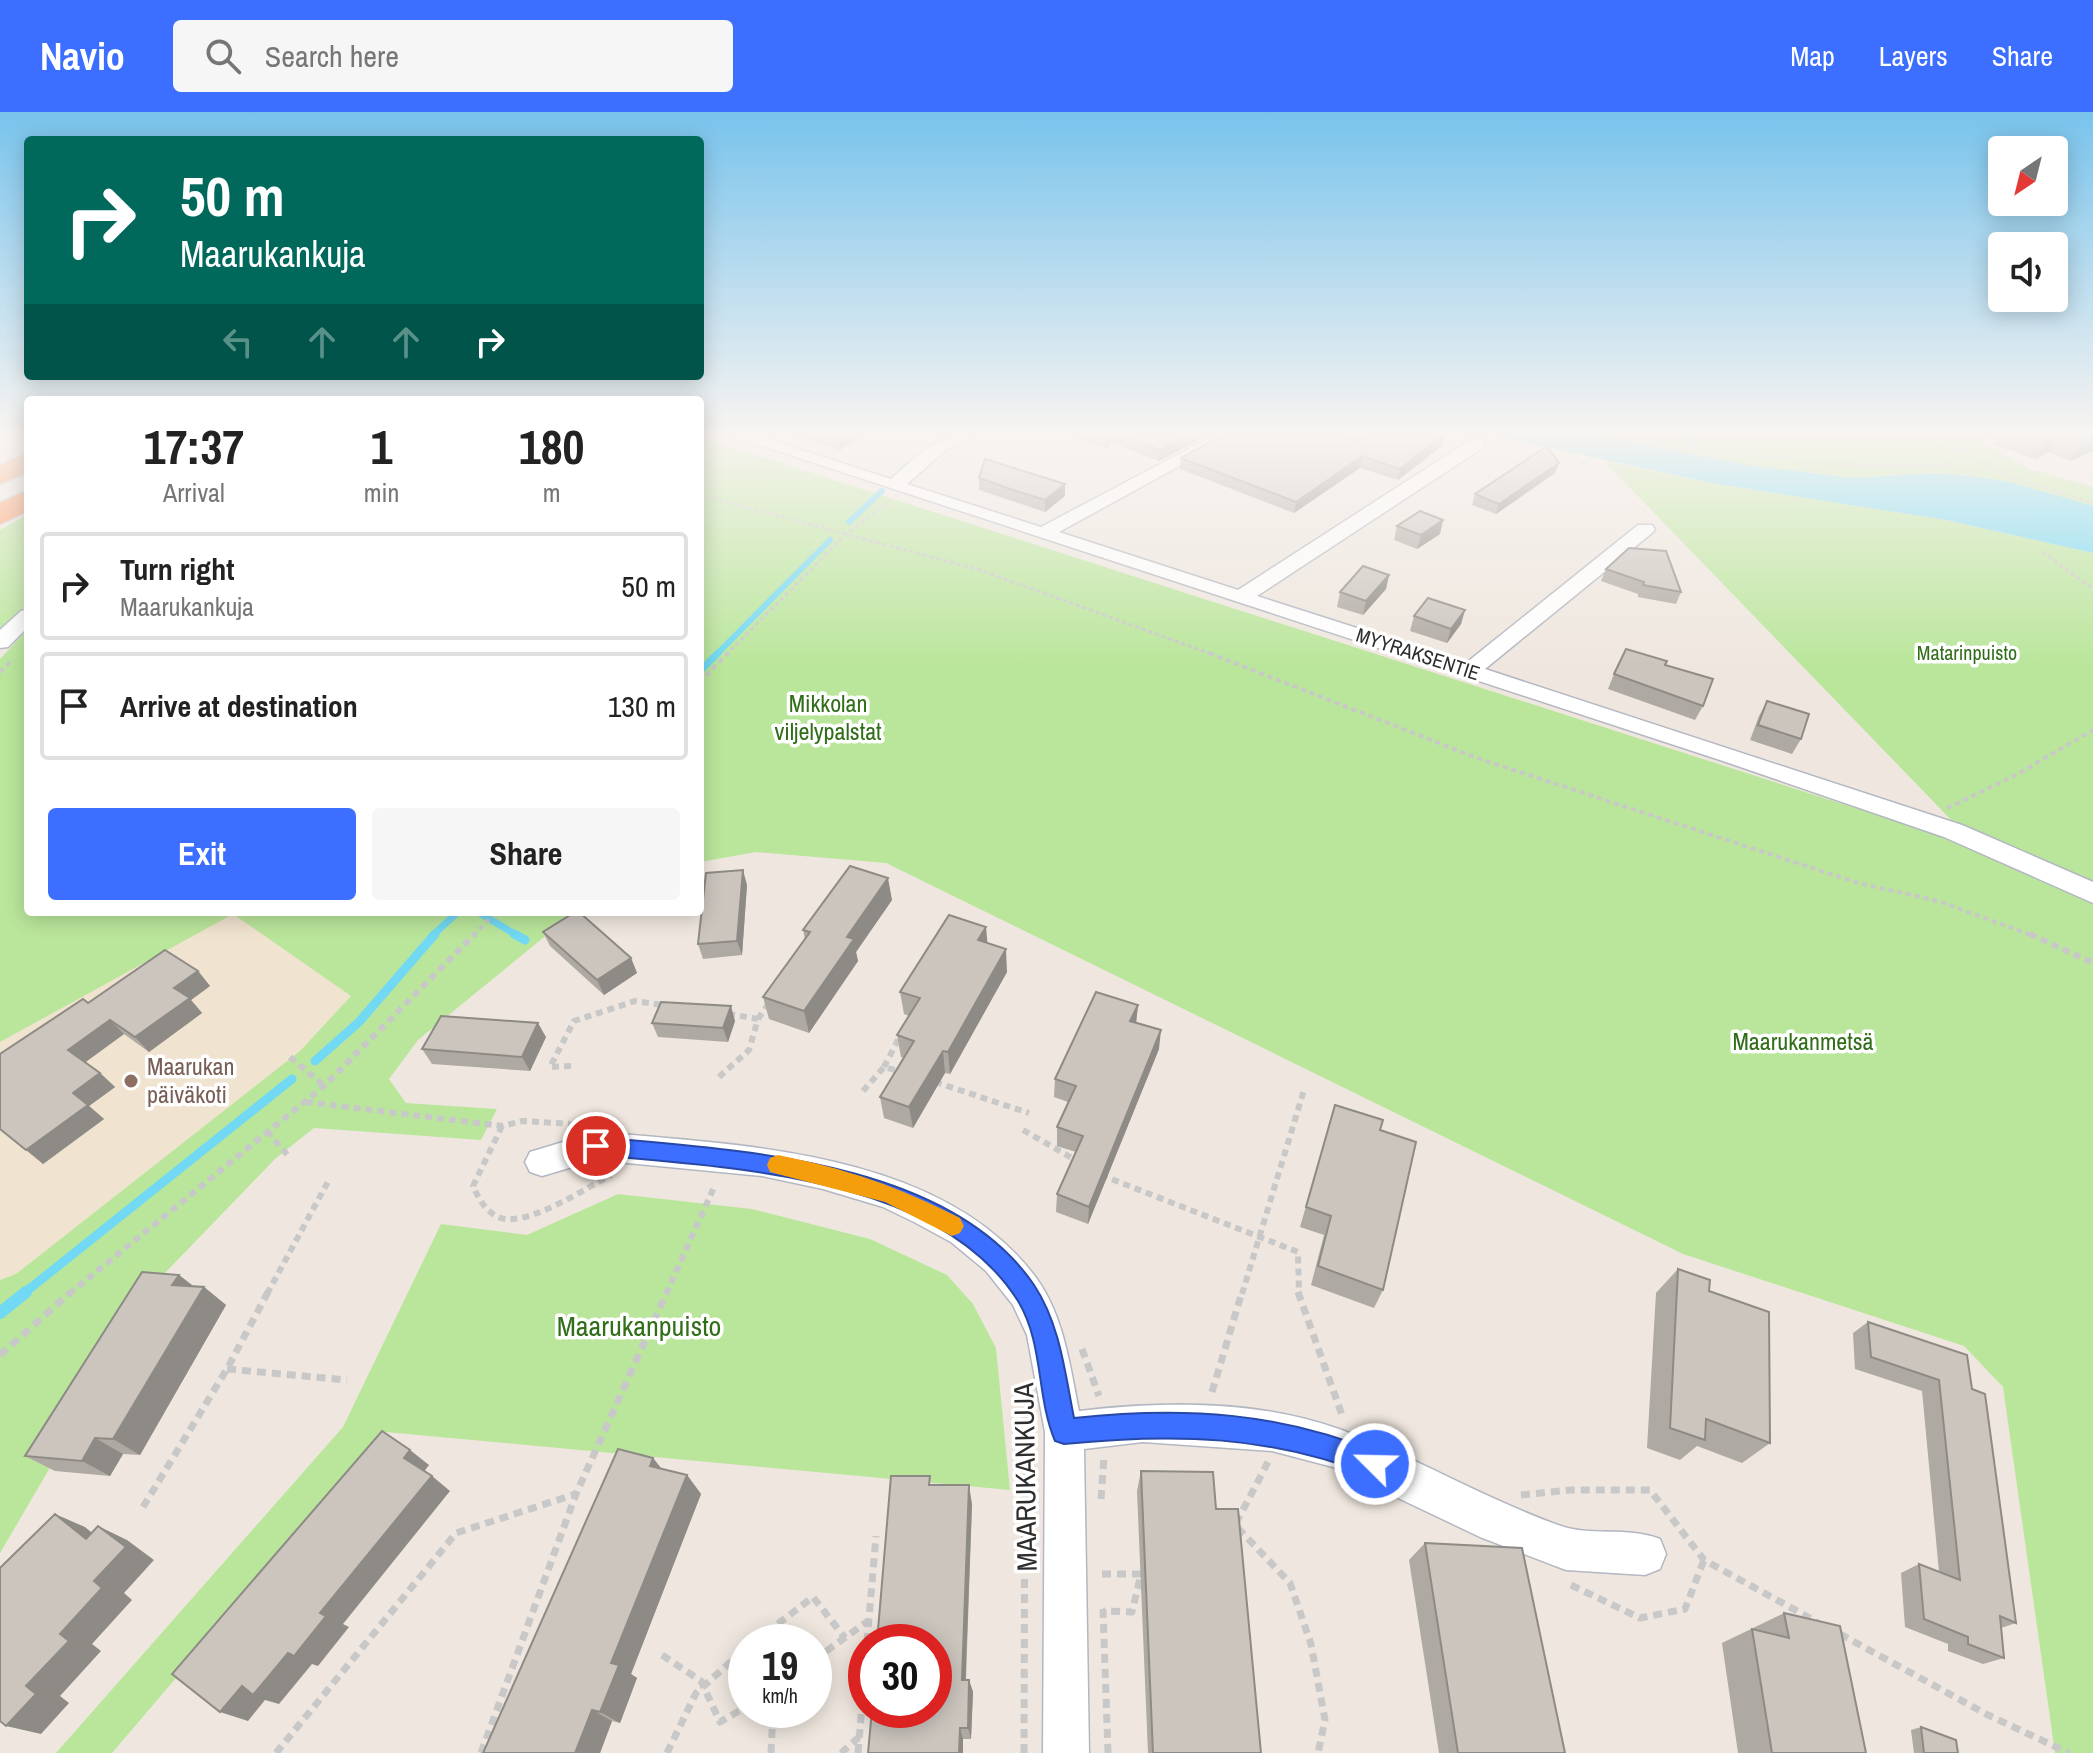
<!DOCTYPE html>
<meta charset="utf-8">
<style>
:root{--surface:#fff;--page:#f6f6f6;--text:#222;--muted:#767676;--line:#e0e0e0;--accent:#3c6eff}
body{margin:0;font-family:"Archivo Narrow",sans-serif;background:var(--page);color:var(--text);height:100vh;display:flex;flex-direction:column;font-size:30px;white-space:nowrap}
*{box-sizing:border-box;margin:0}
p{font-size:26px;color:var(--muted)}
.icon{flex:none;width:44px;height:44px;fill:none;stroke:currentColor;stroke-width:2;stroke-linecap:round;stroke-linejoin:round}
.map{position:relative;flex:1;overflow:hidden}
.side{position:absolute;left:24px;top:284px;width:680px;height:520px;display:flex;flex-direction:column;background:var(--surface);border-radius:8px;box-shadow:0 4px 20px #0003}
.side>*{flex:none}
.top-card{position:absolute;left:24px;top:24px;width:680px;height:244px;border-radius:8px;box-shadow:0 4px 20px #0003;background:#00695c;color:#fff;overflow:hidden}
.needle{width:52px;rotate:215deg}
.tools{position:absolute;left:1988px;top:24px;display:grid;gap:16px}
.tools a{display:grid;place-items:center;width:80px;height:80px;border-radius:8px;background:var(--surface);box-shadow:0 4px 20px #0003;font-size:40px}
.speed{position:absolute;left:728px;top:1512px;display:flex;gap:16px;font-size:40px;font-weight:700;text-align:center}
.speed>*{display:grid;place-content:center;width:104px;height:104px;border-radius:50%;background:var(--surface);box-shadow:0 4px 20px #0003;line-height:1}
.speed small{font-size:20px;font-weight:400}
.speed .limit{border:12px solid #d22;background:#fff;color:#111}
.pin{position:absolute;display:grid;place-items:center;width:68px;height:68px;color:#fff;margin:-34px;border:4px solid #fff;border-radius:50%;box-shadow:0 2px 8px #0007}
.me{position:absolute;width:88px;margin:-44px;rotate:293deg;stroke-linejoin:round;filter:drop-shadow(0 0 6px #0008)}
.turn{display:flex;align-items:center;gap:28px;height:168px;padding:0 24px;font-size:36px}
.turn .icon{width:104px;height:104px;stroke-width:2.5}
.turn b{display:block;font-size:56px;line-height:68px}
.lanes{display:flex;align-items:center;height:76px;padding:0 24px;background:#0003;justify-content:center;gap:40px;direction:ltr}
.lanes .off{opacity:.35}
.eta{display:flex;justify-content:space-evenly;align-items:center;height:136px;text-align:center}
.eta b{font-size:48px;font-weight:800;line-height:56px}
.primary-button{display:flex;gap:16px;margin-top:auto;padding:16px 24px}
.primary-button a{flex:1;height:92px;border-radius:8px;background:var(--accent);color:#fff;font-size:32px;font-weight:800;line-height:92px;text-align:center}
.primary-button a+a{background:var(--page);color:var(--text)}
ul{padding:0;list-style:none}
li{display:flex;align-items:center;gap:24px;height:108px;margin:0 16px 12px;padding:0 8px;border:4px solid var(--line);border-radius:8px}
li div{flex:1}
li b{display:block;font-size:30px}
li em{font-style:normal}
header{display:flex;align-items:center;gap:48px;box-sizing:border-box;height:112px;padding:0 40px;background:var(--accent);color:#fff}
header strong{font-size:38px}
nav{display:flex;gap:44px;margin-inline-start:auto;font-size:28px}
.search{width:560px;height:72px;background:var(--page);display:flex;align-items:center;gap:20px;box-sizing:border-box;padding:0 28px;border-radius:8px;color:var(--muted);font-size:30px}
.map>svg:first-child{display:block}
</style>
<header>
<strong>Navio</strong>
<div class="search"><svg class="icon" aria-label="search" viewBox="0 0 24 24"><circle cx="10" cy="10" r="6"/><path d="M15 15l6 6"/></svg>Search here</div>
<nav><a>Map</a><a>Layers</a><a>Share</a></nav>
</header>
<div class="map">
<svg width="2093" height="1641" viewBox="0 0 2093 1641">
<rect width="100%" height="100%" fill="#efe7df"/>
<polygon fill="#f0e3cf" points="233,801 351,884 300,939 16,1162 0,1168 0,930"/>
<g fill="#bae69b">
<polygon points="1598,323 1995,323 1984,330 2029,357 2093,375 2093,394 1979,365 1936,361 1852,366 1747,353"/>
<polygon points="700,325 1927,719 2093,791 2093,1641 2055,1641 2003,1275 1964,1234 1683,1142 886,751 756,740 700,750"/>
<polygon points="1604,349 1711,371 1946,408 2093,441 2093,771 1958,715"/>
<polygon points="28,402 28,491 0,521 0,418"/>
<polygon points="28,517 28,800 575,800 418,928 389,967 406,991 497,997 481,1028 314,1016 275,1047 163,1163 0,1441 0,1168 16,1162 300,939 351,884 233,802 0,930 0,547"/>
<polygon points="618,1082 752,1097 870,1127 947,1163 973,1192 996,1236 1010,1378 386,1320 112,1641 56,1641 343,1315 441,1112 527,1123"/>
</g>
<polygon fill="#71d9f3" points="1492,323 1598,323 1747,353 1852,366 1936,361 1979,365 2010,370 2093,394 2093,441 1946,408 1711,371"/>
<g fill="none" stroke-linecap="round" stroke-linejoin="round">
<g stroke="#71d9f3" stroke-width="6">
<polyline points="1691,323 1694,332"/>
<polyline points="903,357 950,323"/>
<polyline points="849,410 882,379"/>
<polyline points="716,543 830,428"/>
</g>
<g stroke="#71d9f3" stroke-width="7">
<polyline points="700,559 718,541"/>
<polyline points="478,800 518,824"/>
<polyline points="432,824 458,800"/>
</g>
<g stroke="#71d9f3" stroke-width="9">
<polyline points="514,822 525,828"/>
<polyline points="315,949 359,910 435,822"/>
<polyline points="23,1182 292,967"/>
</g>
<polyline stroke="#71d9f3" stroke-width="12" points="0,1201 26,1180"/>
<g stroke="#b3b7c1" stroke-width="3">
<g id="street">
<path d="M729,323H755L891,367C919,343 933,323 971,323L947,337L907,372L1041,415L1215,323H1236L1059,420L1238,478L1472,327H1484V335L1257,484L1466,551L1638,413H1652L1655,417L1652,421L1485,557L1962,713L2093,770V791L1944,725L1723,649Z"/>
<polygon points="28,497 28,515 8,535 0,536 0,518 21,499"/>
<path d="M596,1020C740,1033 943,1038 1037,1167C1064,1205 1070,1254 1079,1299C1163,1289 1259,1288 1339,1317C1414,1344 1483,1386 1558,1413C1590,1425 1627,1414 1660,1427L1666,1442L1660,1457L1645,1463L1566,1458L1480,1425L1333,1355L1272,1339L1143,1330L1084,1337L1089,1641H1043L1045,1320L1027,1223L1013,1193L986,1159L951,1130L914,1110L883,1095L823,1077L762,1064L596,1048L542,1064L530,1060L525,1050L530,1040Z"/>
</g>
</g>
<g stroke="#c8c8c8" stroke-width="3">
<g id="highway">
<polygon points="28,341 28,360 0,372 0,353"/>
<polygon points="28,378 28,399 0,412 0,391"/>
</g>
</g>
<g stroke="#c8c8c8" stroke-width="3" stroke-dasharray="4 3" stroke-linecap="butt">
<path d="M1630,323C1736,344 1840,357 1948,354L1952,338"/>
<polyline points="1874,323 1965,339 1998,361 2093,391"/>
<polyline points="1965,339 1978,323"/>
<polyline points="1583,353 1585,347"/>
<polyline points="700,383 980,458 1214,543"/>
<polyline points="2043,440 2093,477"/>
<polyline points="726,543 847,421 890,389"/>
</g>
<g stroke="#c8c8c8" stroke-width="4" stroke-dasharray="5 4" stroke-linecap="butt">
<polyline points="1209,541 1477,646 1858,771 1938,789 2034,824"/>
<polyline points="0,560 13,547"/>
<polyline points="700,570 728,541"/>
<polyline points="1947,696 2016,663 2093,618"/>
<polyline points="473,824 496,800"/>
</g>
<g stroke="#c8c8c8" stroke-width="6" stroke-dasharray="7 5" stroke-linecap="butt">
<polyline points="2030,822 2093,851"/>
<polyline points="758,907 769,891"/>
<polyline points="290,945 324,974"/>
<polyline points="571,954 550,955 574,909 635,889 663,893"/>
<polyline points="884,955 900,924"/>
<polyline points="719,965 749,938 758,907 729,902"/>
<polyline points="935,970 1029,1001"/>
<polyline points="863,979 884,955 902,960"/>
<polyline points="306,990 502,1014 523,1009 571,1012"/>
<path d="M502,1014L473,1074C478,1085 484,1097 496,1104C522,1119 586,1076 611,1063"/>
<polyline points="1023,1018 1079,1050"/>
<polyline points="267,1019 290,1046"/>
<polyline points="1101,1063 1298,1140 1299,1182"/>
<polyline points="69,1182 324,974 475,822"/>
<polyline points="267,1182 330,1066"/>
<polyline points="666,1182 715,1073"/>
<polyline points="1242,1182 1304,978"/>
</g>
<g stroke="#c8c8c8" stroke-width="7" stroke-dasharray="9 6" stroke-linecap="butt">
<polyline points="1298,1180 1342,1303"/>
<polyline points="1082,1237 1099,1284"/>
<polyline points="0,1243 71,1180"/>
<polyline points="227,1257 347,1268"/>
<polyline points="1212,1280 1242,1180"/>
<polyline points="1268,1350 1235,1413 1290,1471 1311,1532 1325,1608 1318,1641"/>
<polyline points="1521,1383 1570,1378 1650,1378 1704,1448 1817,1510"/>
<polyline points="1101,1387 1104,1345"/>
<polyline points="143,1395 227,1257 268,1180"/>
<polyline points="1102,1462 1141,1462 1132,1500 1103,1499"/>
<polyline points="1571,1473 1640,1506 1685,1497 1704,1448"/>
<polyline points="1103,1497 1108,1641"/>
<polyline points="1840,1522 1988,1603 2069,1641"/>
<polyline points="754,1530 813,1485 845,1526"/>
<polyline points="867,1530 876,1424"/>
<polyline points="662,1543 701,1569 720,1610 746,1595"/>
<polyline points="814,1548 868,1509"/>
<polyline points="276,1641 456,1421 576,1382"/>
<polyline points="481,1641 576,1382 667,1180"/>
<polyline points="667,1641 696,1581 746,1536"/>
<polyline points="771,1641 773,1598"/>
<polyline points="841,1641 859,1625"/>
<polyline points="858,1641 866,1546"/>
<polyline points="1024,1641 1025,1297"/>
</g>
<use href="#street" fill="#fff" fill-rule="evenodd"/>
<use href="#highway" fill="#ff965a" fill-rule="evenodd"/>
</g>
<g fill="#afa9a3">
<polygon points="794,323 864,323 840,338"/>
<polygon points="1073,323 1208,323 1159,349 1110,330 1107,337"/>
<polygon points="1998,323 2093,323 2093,339 2070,349 2049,340 2035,347 1993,332"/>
<polygon points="1358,328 1443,333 1398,368 1360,356 1294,401 1180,357 1181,346"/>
<polygon points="1555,361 1496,402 1472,393 1475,382"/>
<polygon points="979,366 1065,384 1045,400 979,378"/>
<polygon points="1397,414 1440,422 1417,437 1394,428"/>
<polygon points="1606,457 1681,480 1676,492 1638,485 1638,482 1601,469"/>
<polygon points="1389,463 1386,477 1363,503 1337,495 1340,480"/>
<polygon points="1465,498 1461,512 1447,531 1410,519 1414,504"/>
<polygon points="1614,562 1703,594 1695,608 1608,577"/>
<polygon points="1767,589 1801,627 1792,642 1750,628 1759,604"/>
<polygon points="747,773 742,843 703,847 698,832"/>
<polygon points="892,788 856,840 858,849 809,921 769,907 763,885 805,827 803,818"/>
<polygon points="543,820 631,846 637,861 604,883 550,834"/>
<polygon points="987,831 1007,860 950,962 945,961 913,1016 884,1006 880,985 904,946 901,945 897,923 909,904 904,902 900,880"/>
<polygon points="198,859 210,874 191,888 202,901 149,940 124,922 85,950 100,961 115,975 89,994 104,1007 43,1052 88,891"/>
<polygon points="1138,893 1136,910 1159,937 1088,1112 1056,1100 1057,1082 1076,1040 1057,1034 1057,1015 1068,990 1054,985 1055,967"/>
<polygon points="735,909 728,930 658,925 652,911"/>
<polygon points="546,925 530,959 432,952 422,937"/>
<polygon points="1335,993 1380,1018 1383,1178 1374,1196 1311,1173 1324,1123 1300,1115"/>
<polygon points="1678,1157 1709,1179 1770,1331 1742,1351 1697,1334 1680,1348 1647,1336 1656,1181"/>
<polygon points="179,1163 193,1174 204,1175 226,1193 140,1343 123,1342 110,1364 55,1359 25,1344"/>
<polygon points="1868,1210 1972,1277 2016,1511 2001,1516 2004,1546 1983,1552 1948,1539 1948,1532 1905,1515 1901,1461 1919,1452 1939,1460 1922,1279 1855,1257 1853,1221"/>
<polygon points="653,1346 661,1357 687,1363 701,1382 631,1562 637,1566 620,1611 612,1609 600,1641 483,1641"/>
<polygon points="1141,1359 1216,1397 1261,1641 1148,1641 1137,1379"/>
<polygon points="972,1392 966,1568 969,1568 973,1580 971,1627 963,1627 963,1641 868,1641"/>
<polygon points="1425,1431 1565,1641 1439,1641 1409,1448"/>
<polygon points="1784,1501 1866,1641 1738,1641 1722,1531"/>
<polygon points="1921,1615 1958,1641 1914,1641 1911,1618"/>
</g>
<g fill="#8e8a85">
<polygon points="846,323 864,323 840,338 839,327"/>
<polygon points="1108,323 1110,323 1110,330 1107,337"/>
<polygon points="1187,323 1208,323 1159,349 1160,338"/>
<polygon points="1443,323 1445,323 1443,333 1398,368 1400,357"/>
<polygon points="2056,323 2060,323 2049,340 2035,347 2048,327"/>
<polygon points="2093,325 2093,339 2070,349 2084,329"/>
<polygon points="1362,344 1360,356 1294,401 1296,390"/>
<polygon points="1559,351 1555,361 1496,402 1499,392"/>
<polygon points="1065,372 1065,384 1045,400 1045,388"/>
<polygon points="1443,408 1440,422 1417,437 1421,423"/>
<polygon points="1389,463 1386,477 1363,503 1366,489"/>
<polygon points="1465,498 1461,512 1447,531 1451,517"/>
<polygon points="743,758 747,773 742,843 737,829"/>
<polygon points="888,766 892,788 856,840 858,849 809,921 804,899 847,825"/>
<polygon points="986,815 988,837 978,828"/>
<polygon points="1006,837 1007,860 950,962 948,940"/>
<polygon points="631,846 637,861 604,883 597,868"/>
<polygon points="198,859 210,874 191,888 202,901 149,940 135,925 174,876"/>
<polygon points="1138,893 1136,912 1130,909"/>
<polygon points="731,894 735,909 728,930 723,916"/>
<polygon points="110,908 124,922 83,952 68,938"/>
<polygon points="538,911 546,925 530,959 522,945"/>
<polygon points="1161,918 1159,937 1088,1112 1089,1095"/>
<polygon points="943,939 945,961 913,1016 909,995"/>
<polygon points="100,961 115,975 89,994 104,1007 43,1052 26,1038 73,981"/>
<polygon points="179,1163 201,1180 204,1175 226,1193 140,1343 113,1327 172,1173"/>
<polygon points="95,1326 123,1342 110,1364 82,1349"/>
<polygon points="410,1338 429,1353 423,1361 404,1346"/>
<polygon points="653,1346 669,1366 650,1354"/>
<polygon points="687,1363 701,1382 631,1562 637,1566 620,1611 600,1600 611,1551"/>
<polygon points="432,1364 450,1379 343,1512 349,1515 318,1554 312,1552 279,1592 265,1588 248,1609 220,1600 242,1574 320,1501"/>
<polygon points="969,1373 972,1392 965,1580 962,1568"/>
<polygon points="55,1402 85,1415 115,1440 86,1427"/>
<polygon points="98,1414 127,1428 154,1448 124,1481 132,1488 92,1532 101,1539 60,1584 69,1591 41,1622 6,1614 26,1574 94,1469"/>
<polygon points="969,1568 973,1580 971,1627 968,1616"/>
<polygon points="592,1598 612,1609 600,1641 575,1641"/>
<polygon points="960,1616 963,1627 963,1641 959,1641"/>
</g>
<g fill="#cbc5be" stroke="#8e8a85" stroke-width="2">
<polygon points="826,323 846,323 839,327"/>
<polygon points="1122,323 1187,323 1160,338"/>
<polygon points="1222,323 1344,323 1358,328 1365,323 1443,323 1400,357 1362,344 1296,390 1181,346"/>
<polygon points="2037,323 2056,323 2048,327"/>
<polygon points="2070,323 2093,323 2093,325 2084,329"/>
<polygon points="1547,334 1559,351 1499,392 1475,382"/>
<polygon points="985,347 1065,372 1045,388 1016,379 979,366"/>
<polygon points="1420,399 1443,408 1421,423 1397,414"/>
<polygon points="1629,436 1666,439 1681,480 1643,473 1644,470 1606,457"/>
<polygon points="1363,454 1389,463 1366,489 1340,480"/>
<polygon points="1428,486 1465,498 1451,517 1414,504"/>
<polygon points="1626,537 1667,549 1665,553 1713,567 1703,594 1614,562"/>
<polygon points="1767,589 1809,602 1801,627 1758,613"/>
<polygon points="850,754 888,766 847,825 854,827 804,899 763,885 810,820 803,818"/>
<polygon points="743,758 737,829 698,832 706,761"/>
<polygon points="575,800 579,800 631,846 597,868 543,820"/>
<polygon points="949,803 986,815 978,828 1006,837 948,940 943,939 909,995 880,985 914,929 897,923 920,886 900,880"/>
<polygon points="165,838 198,859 174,876 190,886 135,925 110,908 68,938 100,961 73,981 88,993 26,1038 0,1017 0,942 83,887 88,891"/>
<polygon points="1096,880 1138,893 1130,909 1161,918 1089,1095 1057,1082 1083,1024 1057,1015 1076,974 1055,967"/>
<polygon points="661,890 731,894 723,916 652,911"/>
<polygon points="441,904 538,911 522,945 422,937"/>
<polygon points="1335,993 1383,1008 1380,1018 1416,1030 1383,1178 1318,1154 1331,1104 1306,1095"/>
<polygon points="1678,1157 1710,1168 1709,1179 1769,1200 1770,1331 1706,1307 1705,1328 1670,1316"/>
<polygon points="142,1160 179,1163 172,1173 204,1175 113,1327 95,1326 82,1349 25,1344"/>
<polygon points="1868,1210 1967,1243 1972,1277 1985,1282 2016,1511 2000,1504 2004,1546 1968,1532 1968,1525 1924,1507 1919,1452 1960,1468 1939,1268 1871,1245"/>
<polygon points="382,1319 410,1338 404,1346 432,1364 320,1501 326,1504 294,1544 288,1541 253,1583 242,1574 220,1600 172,1562"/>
<polygon points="618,1337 653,1346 650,1354 687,1363 611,1551 619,1553 600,1600 592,1598 575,1641 483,1641"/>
<polygon points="1141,1359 1213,1360 1216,1397 1238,1397 1261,1641 1153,1641"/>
<polygon points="891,1364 930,1364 929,1373 969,1373 962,1568 969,1568 968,1616 960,1616 959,1641 868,1641 872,1598 934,1598 934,1530 877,1530"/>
<polygon points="55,1402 86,1427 98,1414 126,1435 94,1469 102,1476 60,1522 69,1529 26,1574 36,1582 6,1614 0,1609 0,1456"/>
<polygon points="1425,1431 1522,1436 1565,1641 1458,1641"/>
<polygon points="1784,1501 1840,1514 1866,1641 1772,1641 1752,1517 1789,1526"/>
<polygon points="1921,1615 1956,1628 1958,1641 1924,1641"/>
</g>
<linearGradient id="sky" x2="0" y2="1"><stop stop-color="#78c3ec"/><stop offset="0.58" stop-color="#f8f4f1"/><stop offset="1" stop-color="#f8f4f1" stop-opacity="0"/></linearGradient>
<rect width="2093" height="553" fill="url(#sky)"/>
<path fill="#3c6eff" stroke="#2748a6" stroke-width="2" d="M596,1025C733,1038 948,1046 1034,1173C1060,1212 1065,1261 1074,1306C1184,1294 1281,1300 1384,1343L1388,1352L1384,1361L1375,1365C1273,1323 1172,1321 1064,1332L1055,1329C1036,1284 1044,1232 1018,1189C938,1062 729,1056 596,1043L589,1041L586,1034L589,1028Z"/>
<path fill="#f59e0b" d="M778,1043C847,1057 897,1074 960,1106L964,1114L960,1121L952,1124L885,1090L770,1060L767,1053L770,1046Z"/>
<circle fill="#8d6e63" stroke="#fff" stroke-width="3" cx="131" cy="969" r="8"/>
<g text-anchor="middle" stroke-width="7" stroke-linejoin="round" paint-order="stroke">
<g font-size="20" fill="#316e19" stroke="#fff">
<text x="1967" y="548">Matarinpuisto</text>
</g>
<g font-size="20" fill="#2d2d2d" stroke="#fff">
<text transform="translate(1418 542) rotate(18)" y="7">MYYRAKSENTIE</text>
</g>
<g font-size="24" fill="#316e19" stroke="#fff">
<text x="828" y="600">Mikkolan<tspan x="828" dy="28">viljelypalstat</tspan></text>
<text x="1803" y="938">Maarukanmetsä</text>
</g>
<g font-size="24" fill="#785e54" stroke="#fff" text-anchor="start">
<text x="147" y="963">Maarukan<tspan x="147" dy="28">päiväkoti</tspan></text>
</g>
<g font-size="28" fill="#316e19" stroke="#fff">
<text x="639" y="1224">Maarukanpuisto</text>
</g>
<g font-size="28" fill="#2d2d2d" stroke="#fff">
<text transform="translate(1025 1365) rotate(-91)" y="10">MAARUKANKUJA</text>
</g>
</g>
</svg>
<div class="tools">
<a><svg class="needle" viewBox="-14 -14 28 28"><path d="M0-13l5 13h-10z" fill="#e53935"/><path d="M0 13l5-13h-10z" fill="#767676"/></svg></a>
<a><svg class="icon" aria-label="sound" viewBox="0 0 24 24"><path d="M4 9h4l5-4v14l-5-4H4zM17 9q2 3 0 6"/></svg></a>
</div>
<div class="speed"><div>19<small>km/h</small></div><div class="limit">30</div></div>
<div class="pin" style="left:596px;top:1034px;background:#d93025"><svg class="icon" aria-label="arrive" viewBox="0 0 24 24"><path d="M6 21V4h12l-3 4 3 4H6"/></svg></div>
<svg class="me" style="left:1375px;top:1352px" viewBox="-20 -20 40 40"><circle r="17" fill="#3c6eff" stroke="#fff" stroke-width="3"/><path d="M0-11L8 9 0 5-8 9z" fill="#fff"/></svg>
<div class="top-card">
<div class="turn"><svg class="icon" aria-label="right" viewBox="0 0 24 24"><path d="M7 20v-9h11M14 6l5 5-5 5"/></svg><div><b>50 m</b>Maarukankuja</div></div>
<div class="lanes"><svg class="icon off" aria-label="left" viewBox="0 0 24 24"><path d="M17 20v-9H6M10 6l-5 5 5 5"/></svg><svg class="icon off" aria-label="ahead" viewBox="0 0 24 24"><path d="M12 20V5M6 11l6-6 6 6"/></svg><svg class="icon off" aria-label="ahead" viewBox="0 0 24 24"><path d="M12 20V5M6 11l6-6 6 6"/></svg><svg class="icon" aria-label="right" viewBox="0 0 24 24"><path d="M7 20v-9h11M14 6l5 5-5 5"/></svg></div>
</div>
<section class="side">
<div class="eta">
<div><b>17:37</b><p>Arrival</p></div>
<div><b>1</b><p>min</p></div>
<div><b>180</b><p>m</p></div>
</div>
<ul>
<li><svg class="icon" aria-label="right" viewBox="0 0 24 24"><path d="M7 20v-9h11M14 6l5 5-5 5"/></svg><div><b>Turn right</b><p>Maarukankuja</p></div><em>50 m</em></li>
<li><svg class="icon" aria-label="arrive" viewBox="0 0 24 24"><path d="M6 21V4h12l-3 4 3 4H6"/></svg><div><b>Arrive at destination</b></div><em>130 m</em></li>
</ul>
<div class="primary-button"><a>Exit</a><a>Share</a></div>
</section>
</div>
